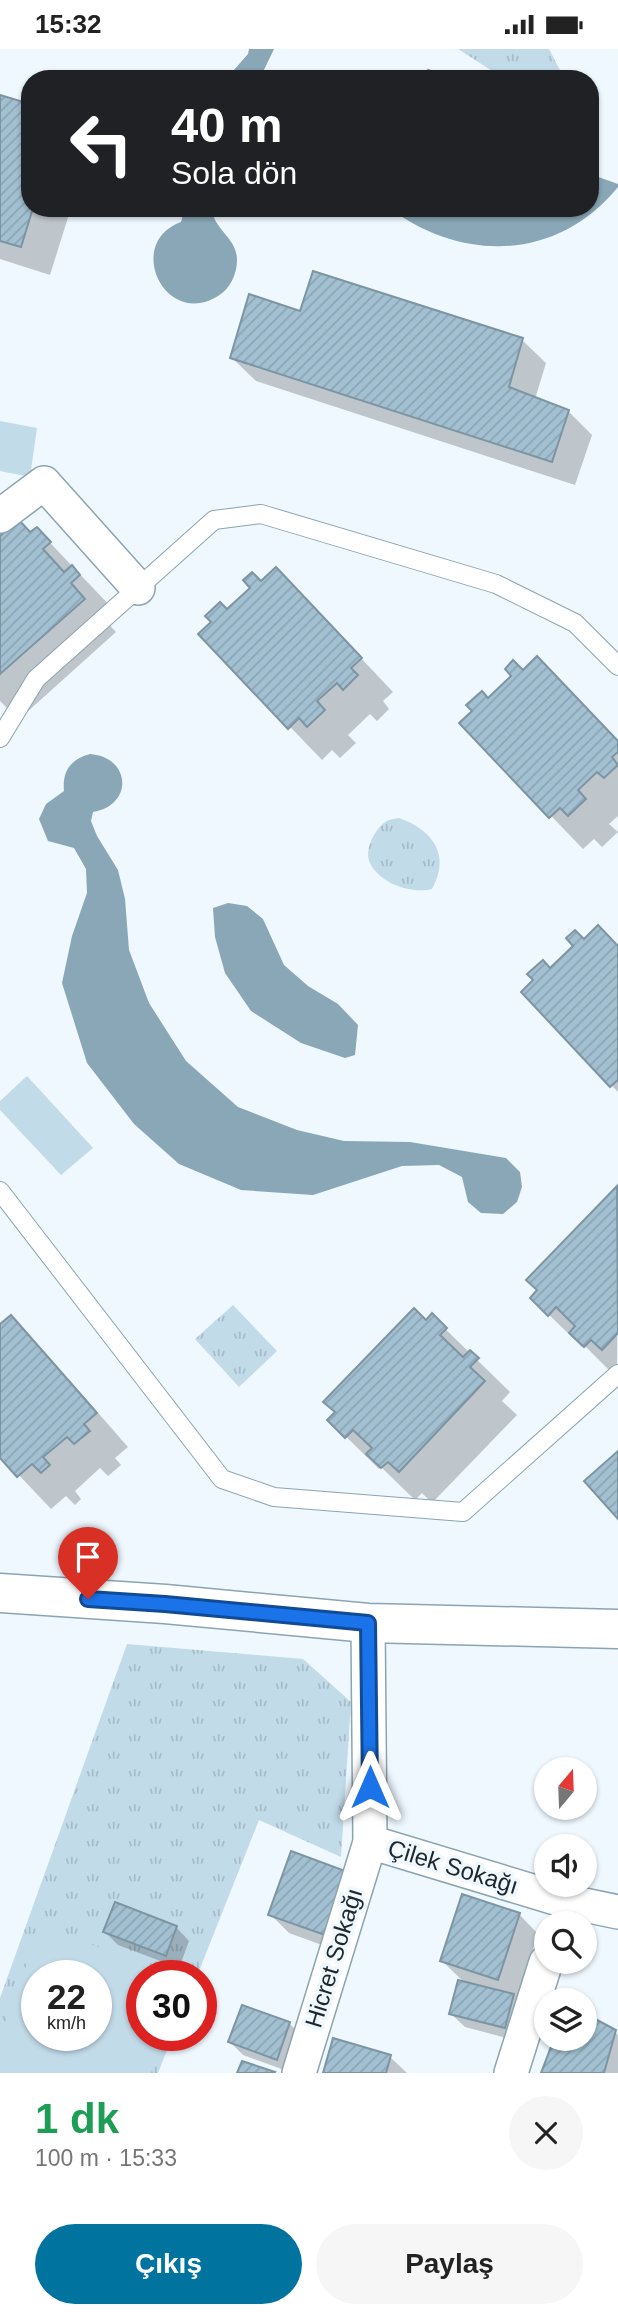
<!DOCTYPE html>
<html lang="tr">
<meta charset="utf-8">
<style>
:root{--surface:#fff;--page:#f6f6f6;--text:#222;--muted:#767676;--accent:#00749e}
body{margin:0;font-family:Helvetica,sans-serif;background:var(--page);color:var(--text);height:100vh;display:flex;flex-direction:column;font-size:26px;white-space:nowrap}
*{box-sizing:border-box;margin:0}
p{font-size:23px;color:var(--muted)}
.icon{flex:none;width:38px;height:38px;fill:none;stroke:currentColor;stroke-width:2;stroke-linecap:round;stroke-linejoin:round}
.map{position:relative;height:2024px;overflow:hidden}
.side{display:flex;flex-direction:column;background:var(--surface);flex:1}
.side>*{flex:none}
.top-card{position:absolute;left:21px;top:21px;width:578px;height:147px;border-radius:28px;box-shadow:0 2px 5px #0004;background:#202124;color:#fff;overflow:hidden}
.needle{width:46px;rotate:19deg}
.tools{position:absolute;left:534px;top:1708px;display:grid;gap:14px}
.tools a{display:grid;place-items:center;width:63px;height:63px;border-radius:50%;background:var(--surface);box-shadow:0 2px 5px #0004;font-size:35px}
.speed{position:absolute;left:21px;top:1911px;display:flex;gap:14px;font-size:35px;font-weight:700;text-align:center}
.speed>*{display:grid;place-content:center;width:91px;height:91px;border-radius:50%;background:var(--surface);box-shadow:0 2px 5px #0004;line-height:1}
.speed small{font-size:18px;font-weight:400}
.speed .limit{border:10px solid #d22;background:#fff;color:#111}
.pin{position:absolute;display:grid;place-items:center;width:60px;height:60px;color:#fff;margin:-72px -30px;border-radius:50% 50% 50% 0;rotate:-45deg;box-shadow:0 0 7px #0007}
.pin .icon{rotate:45deg}
.me{position:absolute;width:77px;margin:-38px;rotate:0deg;stroke-linejoin:round;filter:drop-shadow(0 0 5px #0008)}
.turn{display:flex;align-items:center;gap:24px;height:147px;padding:0 35px;font-size:32px}
.turn .icon{width:91px;height:91px;stroke-width:2.5}
.turn b{display:block;font-size:49px;line-height:60px}
.round{display:grid;place-items:center;flex:none;width:74px;height:74px;border-radius:37px;background:var(--page)}
.headline{display:flex;align-items:center;justify-content:space-between;height:119px;padding:0 35px}
h1{font-size:42px;font-weight:800;line-height:52px;color:#1e9e55}
.button{display:flex;gap:14px;margin-top:auto;padding:14px 35px}
.button a{flex:1;height:80px;border-radius:42px;background:var(--accent);color:#fff;font-size:28px;font-weight:800;line-height:80px;text-align:center}
.button a+a{background:var(--page);color:var(--text)}
.status{display:flex;justify-content:space-between;align-items:center;height:49px;padding:0 35px;background:var(--surface);direction:ltr}
.status svg{height:19px;fill:currentColor}
.map>svg:first-child{display:block}
</style>
<div class="status"><b>15:32</b><svg viewBox="0 0 49 12"><path d="M0 12V9h3v3zM5 12V6h3v6zM10 12V3h3v9zM15 12V0h3v12zM26 1h20v11H26zM47 4h2v5h-2z"/></svg></div>
<div class="map">
<svg width="618" height="2024" viewBox="0 0 618 2024">
<defs>
<pattern id="grass-tufts" width="24" height="20" patternUnits="userSpaceOnUse" patternTransform="scale(1.75)"><rect width="24" height="20" fill="#c2dbe9"/><path d="M3 7l-1-3M5 7V3M7 7l1-3M15 17l-1-3M17 17v-4M19 17l1-3" fill="none" stroke="#a6bcc8"/></pattern>
<pattern id="building-hatch" width="6" height="6" patternUnits="userSpaceOnUse" patternTransform="scale(1.75)"><rect width="6" height="6" fill="#a2c0d1"/><path d="M-1 1l2-2M0 6l6-6M5 7l2-2" fill="none" stroke="#8ba5b4"/></pattern>
</defs>
<rect width="100%" height="100%" fill="#eef8fe"/>
<g fill="url(#grass-tufts)" fill-rule="evenodd">
<polygon points="458,0 549,0 564,29 519,30 500,27"/>
<path d="M399,769C433,781 451,806 432,840C412,845 380,835 370,814C364,801 374,782 384,774C388,770 394,770 399,769Z"/>
<polygon points="233,1256 277,1302 239,1338 195,1290"/>
<path d="M127,1595L303,1610L351,1653L341,1808L259,1771L197,1927H142V1986H173L158,2024H0V1949ZM37,1927H96V1986H37Z"/>
</g>
<g fill="#c2dbe9" fill-rule="evenodd">
<polygon points="0,372 37,379 30,428 0,422"/>
<polygon points="27,1027 93,1099 61,1126 0,1061 0,1052"/>
<path d="M41,1877L178,1927H142V1986H165L151,2024H0V1987ZM37,1927H96V1986H37Z"/>
</g>
<g fill="#89a7b7">
<polygon points="249,0 274,0 262,25 257,30 226,30 248,5"/>
<path d="M590,125L618,135V138C558,212 463,214 389,159H590Z"/>
<path d="M185,159H212C213,181 237,188 237,211C237,225 230,240 218,247C165,280 124,194 181,173Z"/>
<path d="M90,705C131,708 134,756 93,763L91,772L97,787L118,821L125,850L129,901L149,954L186,1012L238,1058L297,1081L344,1092L410,1093L506,1109L520,1123L522,1138L517,1153L503,1165L481,1164L468,1153L462,1128L439,1116L402,1117L313,1146L241,1141L179,1115L134,1075L87,1014L62,934L72,887L87,844L86,820L74,799L48,792L39,770L46,755L64,742C62,722 71,710 90,705Z"/>
<polygon points="228,854 247,857 263,870 284,916 308,937 338,955 358,976 355,1006 345,1009 301,994 251,962 225,924 215,888 213,859"/>
</g>
<g fill="#0003">
<polygon points="0,48 30,159 71,159 50,226 0,210"/>
<polygon points="301,264 522,291 546,314 535,350 568,362 592,386 575,436 256,332 232,309"/>
<polygon points="37,480 112,559 102,568 116,583 26,664 15,654 8,660 0,652 0,489 31,485"/>
<polygon points="261,534 308,553 393,643 383,652 389,660 377,672 370,665 348,686 356,694 340,709 332,701 322,711 201,585"/>
<polygon points="489,651 618,693 618,767 609,775 618,783 602,798 594,790 583,800 462,674"/>
<polygon points="584,892 618,898 618,1043 523,943"/>
<polygon points="617,1139 618,1141 617,1329 584,1296 582,1298 532,1249"/>
<polygon points="432,1267 510,1343 502,1352 517,1366 432,1454 422,1444 415,1451 381,1418 379,1420 329,1371"/>
<polygon points="11,1268 43,1301 128,1398 115,1409 121,1416 108,1427 100,1419 75,1442 81,1450 75,1456 66,1447 51,1460 0,1406 0,1278"/>
<polygon points="292,1804 344,1904 289,1884 270,1865"/>
<polygon points="519,1865 538,1885 516,1950 526,1960 518,1992 465,1978 451,1965 466,1935 442,1912"/>
<polygon points="176,1878 189,1892 179,1919 118,1896 105,1883"/>
<polygon points="243,1958 290,1975 303,1988 290,2023 243,2006 230,1993"/>
<polygon points="615,1983 618,1986 618,2024 543,2024 556,1990 584,1990"/>
<polygon points="390,2008 407,2024 325,2024"/>
</g>
<g fill="url(#building-hatch)" stroke="#7d95a3" stroke-width="2">
<polygon points="428,21 454,30 425,30"/>
<polygon points="0,46 30,55 30,159 33,159 21,198 0,192"/>
<polygon points="313,222 523,289 509,338 569,361 552,413 230,309 249,245 300,262"/>
<polygon points="18,470 30,483 37,478 51,493 43,500 64,523 72,516 80,526 71,534 85,550 0,625 0,487"/>
<polygon points="276,518 362,609 351,619 358,626 343,641 337,634 317,652 325,661 307,678 299,669 288,680 198,585 211,573 205,567 220,553 227,560 250,539 243,531 252,523 261,532"/>
<polygon points="537,607 618,692 618,703 612,708 618,716 604,729 597,723 578,741 586,750 568,767 560,759 549,769 459,674 472,662 466,656 482,642 488,649 511,627 505,620 513,611 523,621"/>
<polygon points="598,876 618,897 618,1031 610,1038 521,943 533,931 527,925 543,911 550,919 573,897 566,889 575,881 584,890"/>
<polygon points="617,1137 618,1284 602,1301 591,1291 584,1298 569,1284 575,1277 556,1258 548,1267 530,1249 537,1241 526,1231"/>
<polygon points="414,1259 426,1271 432,1264 447,1279 440,1286 463,1308 470,1301 479,1309 470,1318 485,1332 399,1423 388,1413 381,1419 366,1405 372,1399 353,1381 345,1389 327,1371 335,1363 323,1353"/>
<polygon points="11,1266 97,1364 84,1375 90,1382 74,1395 67,1388 43,1408 50,1416 41,1424 32,1415 17,1428 0,1409 0,1275"/>
<polygon points="618,1402 618,1470 584,1432"/>
<polygon points="291,1802 348,1823 325,1886 268,1866"/>
<polygon points="462,1845 520,1864 498,1931 440,1912"/>
<polygon points="115,1853 177,1877 166,1907 103,1883"/>
<polygon points="458,1931 514,1945 505,1979 449,1965"/>
<polygon points="242,1956 290,1973 277,2011 228,1993"/>
<polygon points="584,1964 616,1981 604,2024 541,2024 554,1990 584,1990"/>
<polygon points="333,1989 391,2006 386,2024 323,2024"/>
<polygon points="242,2012 275,2023 274,2024 237,2024"/>
</g>
<g fill="none" stroke-linecap="round" stroke-linejoin="round">
<g stroke="#8ba4b2" stroke-width="20">
<g id="lane">
<polyline points="0,689 36,630 214,471 261,465 496,535 575,574 618,617"/>
<polyline points="0,1142 222,1430 274,1448 463,1463 618,1325"/>
</g>
</g>
<g stroke="#8ba4b2" stroke-width="36">
<g id="street">
<polyline points="0,467 44,434 138,539"/>
<polyline points="370,1793 565,1852 618,1863"/>
<polyline points="299,2024 370,1793 368,1574"/>
<polyline points="511,2024 546,1913"/>
</g>
</g>
<g stroke="#8ba4b2" stroke-width="41">
<polyline id="secondary" points="0,1544 165,1555 368,1574 618,1580"/>
</g>
<use href="#lane" stroke="#fff" stroke-width="18"/>
<use href="#street" stroke="#fff" stroke-width="33"/>
<use href="#secondary" stroke="#fff" stroke-width="38"/>
</g>
<g fill="none" stroke-linecap="round" stroke-linejoin="round">
<g stroke="#114b97" stroke-width="18">
<polyline id="route" points="88,1550 165,1555 368,1574 370,1738"/>
</g>
<use href="#route" stroke="#1a73e8" stroke-width="12"/>
</g>
<g text-anchor="middle" stroke-width="7" stroke-linejoin="round" paint-order="stroke">
<g font-size="24" fill="#1d272c" stroke="#eef8fe">
<text transform="translate(453 1818) rotate(17)" y="8">Çilek Sokağı</text>
<text transform="translate(334 1909) rotate(-73)" y="8">Hicret Sokağı</text>
</g>
</g>
</svg>
<div class="tools">
<a><svg class="needle" viewBox="-14 -14 28 28"><path d="M0-13l5 13h-10z" fill="#e53935"/><path d="M0 13l5-13h-10z" fill="#767676"/></svg></a>
<a><svg class="icon" aria-label="sound" viewBox="0 0 24 24"><path d="M4 9h4l5-4v14l-5-4H4zM17 9q2 3 0 6"/></svg></a>
<a><svg class="icon" aria-label="search" viewBox="0 0 24 24"><circle cx="10" cy="10" r="6"/><path d="M15 15l6 6"/></svg></a>
<a><svg class="icon" aria-label="layers" viewBox="0 0 24 24"><path d="M12 4l9 5-9 5-9-5zM3 14l9 5 9-5"/></svg></a>
</div>
<div class="speed"><div>22<small>km/h</small></div><div class="limit">30</div></div>
<div class="pin" style="left:88px;top:1550px;background:#d93025"><svg class="icon" aria-label="arrive" viewBox="0 0 24 24"><path d="M6 21V4h12l-3 4 3 4H6"/></svg></div>
<svg class="me" style="left:370px;top:1738px" viewBox="-20 -20 40 40"><path d="M0-17L14 15 0 8-14 15z" fill="#1a73e8" stroke="#fff" stroke-width="4"/></svg>
<div class="top-card">
<div class="turn"><svg class="icon" aria-label="left" viewBox="0 0 24 24"><path d="M17 20v-9H6M10 6l-5 5 5 5"/></svg><div><b>40 m</b>Sola dön</div></div>
</div>
</div>
<section class="side">
<div class="headline"><div><h1>1 dk</h1><p>100 m · 15:33</p></div><a class="round"><svg class="icon" aria-label="close" viewBox="0 0 24 24"><path d="M6 6l12 12M18 6L6 18"/></svg></a></div>
<div class="button"><a>Çıkış</a><a>Paylaş</a></div>
</section>
